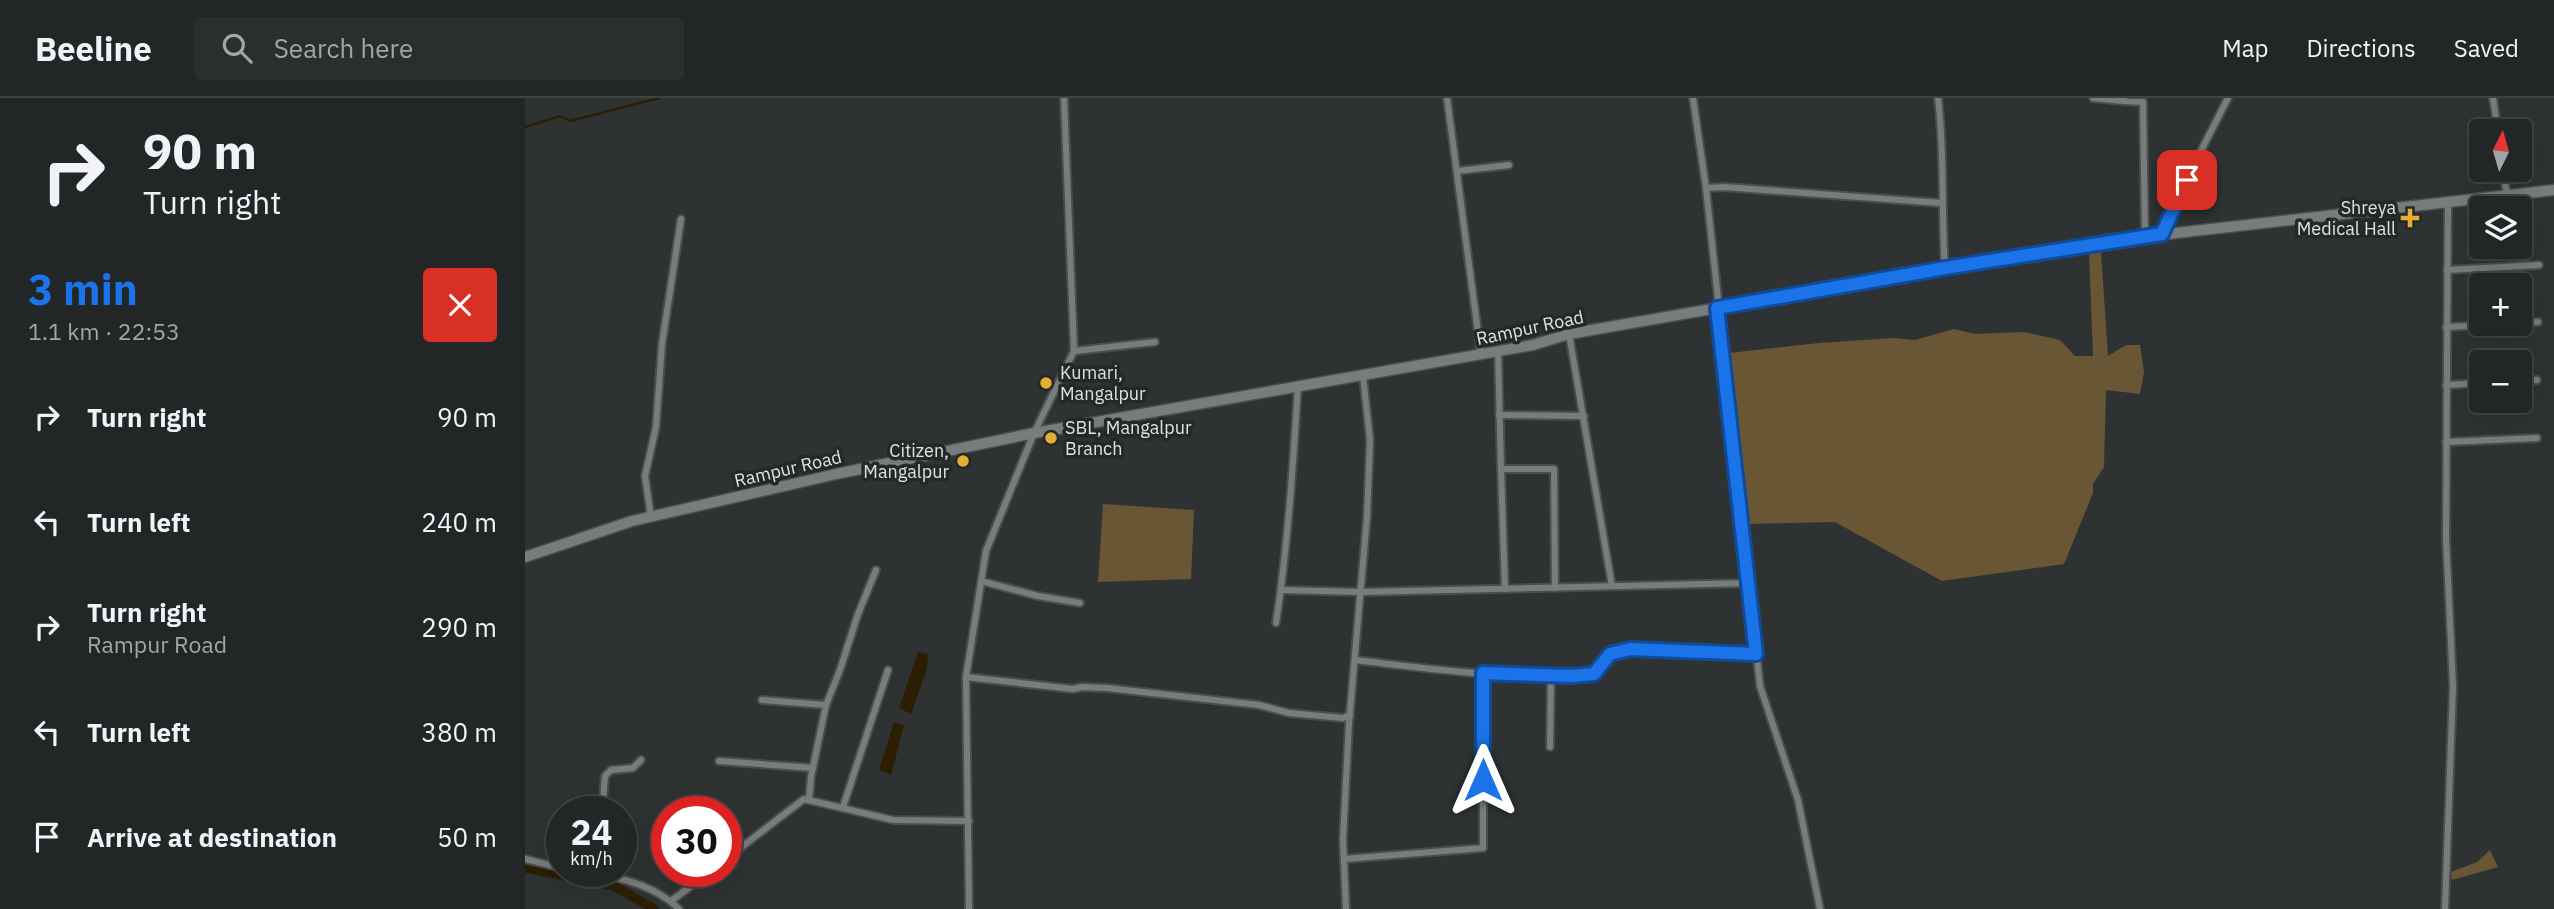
<!DOCTYPE html>
<meta charset="utf-8">
<style>
:root{--surface:#222626;--page:#2a2e2e;--text:#f1f3f6;--muted:#a2a5a7;--line:#3f4343;--accent:#1a73e8}
body{margin:0;font-family:"IBM Plex Sans",sans-serif;background:var(--page);color:var(--text);height:100vh;display:flex;flex-direction:column;font-size:26px;white-space:nowrap}
*{box-sizing:border-box;margin:0}
p{font-size:23px;color:var(--muted)}
.icon{flex:none;width:38px;height:38px;fill:none;stroke:currentColor;stroke-width:2;stroke-linecap:round;stroke-linejoin:round}
.map{position:relative;flex:1;overflow:hidden}
.details{display:flex;flex-direction:column;background:var(--surface);width:525px}
.details>*{flex:none}
.banner{background:#222626;color:var(--text);overflow:hidden}
.needle{width:46px;rotate:5deg}
.controls{position:absolute;left:1944px;top:21px;display:grid;gap:14px}
.controls a{display:grid;place-items:center;width:63px;height:63px;border-radius:7px;background:var(--surface);box-shadow:0 7px 28px #0002,0 0 0 2px var(--line);font-size:35px}
.speed{position:absolute;left:21px;top:698px;display:flex;gap:14px;font-size:35px;font-weight:700;text-align:center}
.speed>*{display:grid;place-content:center;width:91px;height:91px;border-radius:50%;background:var(--surface);box-shadow:0 7px 28px #0002,0 0 0 2px var(--line);line-height:1}
.speed small{font-size:18px;font-weight:400}
.speed .limit{border:10px solid #d22;background:#fff;color:#111}
.pin{position:absolute;display:grid;place-items:center;width:60px;height:60px;color:#fff;margin:-30px;border-radius:14px;box-shadow:0 4px 10px #0006}
.me{position:absolute;width:77px;margin:-38px;rotate:0deg;stroke-linejoin:round;filter:drop-shadow(0 0 5px #0008)}
.turn{display:flex;align-items:center;gap:24px;height:147px;padding:0 28px;font-size:32px}
.turn .icon{width:91px;height:91px;stroke-width:2.5}
.turn b{display:block;font-size:49px;line-height:60px}
.round{display:grid;place-items:center;flex:none;width:74px;height:74px;border-radius:7px;background:var(--page)}
.headline{display:flex;align-items:center;justify-content:space-between;height:119px;padding:0 28px}
h1{font-size:42px;font-weight:700;line-height:52px;color:var(--accent)}
ul{padding:0;list-style:none}
li{display:flex;align-items:center;gap:21px;height:105px;padding:0 28px}
li div{flex:1}
li b{display:block;font-size:26px}
li em{font-style:normal}
header{display:flex;align-items:center;gap:42px;box-sizing:border-box;height:98px;padding:0 35px;background:var(--surface);border-bottom:2px solid var(--line)}
header strong{font-size:33px}
nav{display:flex;gap:38px;margin-inline-start:auto;font-size:24px}
.search{width:490px;height:63px;background:var(--page);display:flex;align-items:center;gap:18px;box-sizing:border-box;padding:0 24px;border-radius:7px;color:var(--muted);font-size:26px}
main{display:flex;flex:1;min-height:0}
.map>svg:first-child{display:block}
</style>
<header>
<strong>Beeline</strong>
<div class="search"><svg class="icon" aria-label="search" viewBox="0 0 24 24"><circle cx="10" cy="10" r="6"/><path d="M15 15l6 6"/></svg>Search here</div>
<nav><a>Map</a><a>Directions</a><a>Saved</a></nav>
</header>
<main>
<section class="details">
<div class="banner">
<div class="turn"><svg class="icon" aria-label="right" viewBox="0 0 24 24"><path d="M7 20v-9h11M14 6l5 5-5 5"/></svg><div><b>90 m</b>Turn right</div></div>
</div>
<div class="headline"><div><h1>3 min</h1><p>1.1 km · 22:53</p></div><a class="round" style="background:#d93025;color:#fff"><svg class="icon" aria-label="close" viewBox="0 0 24 24"><path d="M6 6l12 12M18 6L6 18"/></svg></a></div>
<ul>
<li><svg class="icon" aria-label="right" viewBox="0 0 24 24"><path d="M7 20v-9h11M14 6l5 5-5 5"/></svg><div><b>Turn right</b></div><em>90 m</em></li>
<li><svg class="icon" aria-label="left" viewBox="0 0 24 24"><path d="M17 20v-9H6M10 6l-5 5 5 5"/></svg><div><b>Turn left</b></div><em>240 m</em></li>
<li><svg class="icon" aria-label="right" viewBox="0 0 24 24"><path d="M7 20v-9h11M14 6l5 5-5 5"/></svg><div><b>Turn right</b><p>Rampur Road</p></div><em>290 m</em></li>
<li><svg class="icon" aria-label="left" viewBox="0 0 24 24"><path d="M17 20v-9H6M10 6l-5 5 5 5"/></svg><div><b>Turn left</b></div><em>380 m</em></li>
<li><svg class="icon" aria-label="arrive" viewBox="0 0 24 24"><path d="M6 21V4h12l-3 4 3 4H6"/></svg><div><b>Arrive at destination</b></div><em>50 m</em></li>
</ul>
</section>
<div class="map">
<svg width="2029" height="811" viewBox="0 0 2029 811">
<rect width="100%" height="100%" fill="#2e3233"/>
<g fill="#685634">
<polygon points="1564,154 1576,154 1583,258 1601,247 1615,247 1619,274 1615,296 1581,292 1579,369 1568,386 1568,395 1539,466 1417,483 1310,424 1222,426 1204,255 1294,245 1369,240 1390,242 1429,231 1450,236 1499,234 1535,242 1550,258 1568,258"/>
<polygon points="578,406 669,412 666,481 573,484"/>
<polygon points="1965,752 1973,769 1927,782 1926,774 1952,764"/>
</g>
<g fill="#2b1e03">
<polygon points="393,554 403,556 402,571 386,616 374,610"/>
<polygon points="369,624 379,627 366,677 354,672"/>
</g>
<g fill="none" stroke-linecap="round" stroke-linejoin="round">
<polyline stroke="#2b1e03" stroke-width="2.5" points="0,29 35,18 45,23 134,0"/>
<polyline stroke="#2b1e03" stroke-width="9" points="0,770 89,788 129,811"/>
<g stroke="#4b4e4f" stroke-width="10">
<g id="street">
<polyline points="922,0 956,257"/>
<polyline points="1168,0 1181,90 1235,588 1273,702 1295,811"/>
<path d="M1413,0C1420,56 1416,114 1420,170"/>
<polyline points="1568,0 1599,3"/>
<polyline points="1599,0 1599,3 1618,4 1620,138"/>
<polyline points="1968,0 1973,33"/>
<polyline points="1978,72 1982,97"/>
<polyline points="932,73 984,67"/>
<polyline points="1181,90 1199,89 1416,105"/>
<polyline points="1637,136 1653,98 1703,0"/>
<polyline points="1922,172 2014,167"/>
<polyline points="1995,225 2013,224"/>
<polyline points="1921,229 1984,226"/>
<polyline points="1044,236 1087,488"/>
<polyline points="549,253 630,244"/>
<polyline points="973,253 976,371 1029,371 1030,490"/>
<polyline points="1995,283 2012,282"/>
<polyline points="1921,287 1956,285"/>
<polyline points="974,317 1059,318"/>
<polyline points="1921,344 2012,340"/>
<polyline points="976,371 980,491"/>
<polyline points="126,419 120,378 131,329 137,246 156,121"/>
<polyline points="456,483 513,498 555,505"/>
<polyline points="757,492 836,494 1224,485"/>
<path d="M751,525C763,446 768,368 773,288"/>
<path d="M830,562C908,571 989,583 1069,576L1085,556L1091,553L1231,556"/>
<polyline points="441,579 548,591 557,589 582,590 734,607 764,615 818,620 825,617"/>
<polyline points="237,602 301,607"/>
<polyline points="1025,649 1026,577"/>
<polyline points="194,663 288,670"/>
<polyline points="284,702 286,679 301,607 315,572 333,516 351,472"/>
<polyline points="318,709 363,572"/>
<polyline points="77,714 80,678 86,672 108,670 116,662"/>
<polyline points="0,761 37,770"/>
<polyline points="201,761 279,701 368,722 444,723"/>
<polyline points="819,761 958,750 958,575"/>
<path d="M60,774C92,778 131,788 154,811"/>
<polyline points="146,803 185,774"/>
<polyline points="444,811 441,579 461,453 509,335 549,253 539,0"/>
<polyline points="821,811 818,741 824,625 842,419 845,342 838,278"/>
<polyline points="1920,811 1928,588 1921,440 1923,103"/>
</g>
</g>
<g stroke="#4b4e4f" stroke-width="13">
<polyline id="secondary" points="0,459 107,423 311,376 509,335 1008,247 1044,236 1420,170 1616,139 2029,92"/>
</g>
<use href="#street" stroke="#787c7d" stroke-width="6"/>
<use href="#secondary" stroke="#787c7d" stroke-width="10"/>
</g>
<g fill="none" stroke-linecap="round" stroke-linejoin="round">
<g stroke="#114b97" stroke-width="18">
<polyline id="route" points="958,682 958,575 1046,578 1069,576 1085,556 1105,551 1231,556 1192,210 1432,168 1637,136 1662,82"/>
</g>
<use href="#route" stroke="#1a73e8" stroke-width="12"/>
</g>
<g fill="#e4ae35" stroke="#252829" stroke-width="2.5">
<path d="M1881.5 109.5h7v7h7v7h-7v7h-7v-7h-7v-7h7z"/>
<circle cx="521" cy="285" r="7"/>
<circle cx="526" cy="340" r="7"/>
<circle cx="438" cy="363" r="7"/>
</g>
<g text-anchor="middle" stroke-width="7" stroke-linejoin="round" paint-order="stroke">
<g font-size="18" fill="#dfe1e2" stroke="#252829" text-anchor="end">
<text x="1871" y="116">Shreya<tspan x="1871" dy="21">Medical Hall</tspan></text>
<text x="535" y="281" text-anchor="start">Kumari,<tspan x="535" dy="21">Mangalpur</tspan></text>
<text x="540" y="336" text-anchor="start">SBL, Mangalpur<tspan x="540" dy="21">Branch</tspan></text>
<text x="424" y="359">Citizen,<tspan x="424" dy="21">Mangalpur</tspan></text>
</g>
<g font-size="18" fill="#dfe1e2" stroke="#252829">
<text transform="translate(1005 230) rotate(-12)" y="6">Rampur Road</text>
<text transform="translate(263 371) rotate(-13)" y="6">Rampur Road</text>
</g>
</g>
</svg>
<div class="controls">
<a><svg class="needle" viewBox="-14 -14 28 28"><path d="M0-13l5 13h-10z" fill="#e53935"/><path d="M0 13l5-13h-10z" fill="#a2a5a7"/></svg></a>
<a><svg class="icon" aria-label="layers" viewBox="0 0 24 24"><path d="M12 4l9 5-9 5-9-5zM3 14l9 5 9-5"/></svg></a>
<a>+</a>
<a>−</a>
</div>
<div class="speed"><div>24<small>km/h</small></div><div class="limit">30</div></div>
<div class="pin" style="left:1662px;top:82px;background:#d93025"><svg class="icon" aria-label="arrive" viewBox="0 0 24 24"><path d="M6 21V4h12l-3 4 3 4H6"/></svg></div>
<svg class="me" style="left:958px;top:682px" viewBox="-20 -20 40 40"><path d="M0-17L14 15 0 8-14 15z" fill="#1a73e8" stroke="#fff" stroke-width="4"/></svg>
</div>
</main>
